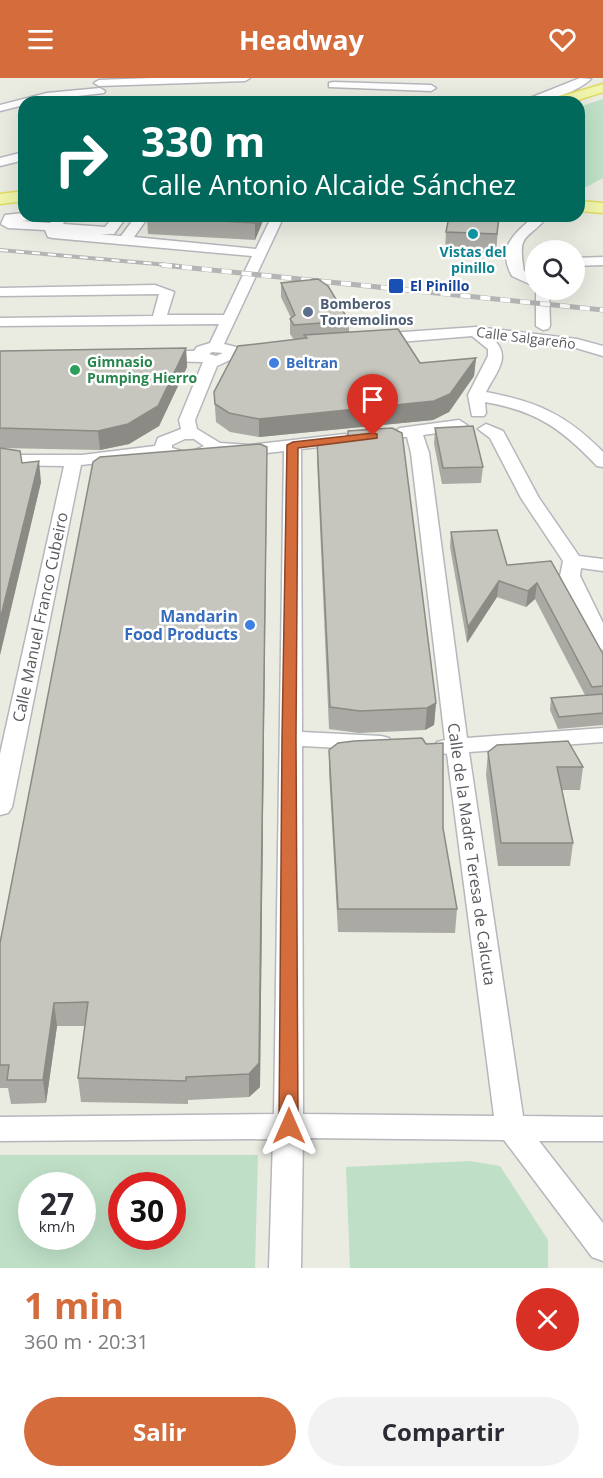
<!DOCTYPE html>
<html lang="es">
<meta charset="utf-8">
<style>
:root{--surface:#fff;--page:#f2f2f3;--text:#2b2b33;--muted:#7c7c81;--accent:#d56c3c}
body{margin:0;font-family:"Open Sans",sans-serif;background:var(--page);color:var(--text);height:100vh;display:flex;flex-direction:column;font-size:22px;white-space:nowrap}
*{box-sizing:border-box;margin:0}
p{font-size:20px;color:var(--muted)}
.icon{flex:none;width:33px;height:33px;fill:none;stroke:currentColor;stroke-width:2;stroke-linecap:round;stroke-linejoin:round}
.map{position:relative;height:1190px;overflow:hidden}
.drawer{display:flex;flex-direction:column;background:var(--surface);flex:1}
.drawer>*{flex:none}
.top-card{position:absolute;left:18px;top:18px;width:567px;height:126px;border-radius:18px;box-shadow:0 6px 24px #0002;background:#00695c;color:#fff;overflow:hidden}
.buttons{position:absolute;left:525px;top:162px;display:grid;gap:12px}
.buttons a{display:grid;place-items:center;width:60px;height:60px;border-radius:50%;background:var(--surface);box-shadow:0 6px 24px #0002;font-size:30px}
.speed{position:absolute;left:18px;top:1094px;display:flex;gap:12px;font-size:30px;font-weight:700;text-align:center}
.speed>*{display:grid;place-content:center;width:78px;height:78px;border-radius:50%;background:var(--surface);box-shadow:0 6px 24px #0002;line-height:1}
.speed small{font-size:15px;font-weight:400}
.speed .limit{border:9px solid #d22;background:#fff;color:#111}
.pin{position:absolute;display:grid;place-items:center;width:51px;height:51px;color:#fff;margin:-62px -26px;border-radius:50% 50% 50% 0;rotate:-45deg;box-shadow:0 0 6px #0007}
.pin .icon{rotate:45deg}
.me{position:absolute;width:66px;margin:-33px;rotate:0deg;stroke-linejoin:round;filter:drop-shadow(0 0 4px #0008)}
.turn{display:flex;align-items:center;gap:21px;height:126px;padding:0 24px;font-size:27px}
.turn .icon{width:78px;height:78px;stroke-width:2.5}
.turn b{display:block;font-size:42px;line-height:51px}
.round{display:grid;place-items:center;flex:none;width:63px;height:63px;border-radius:32px;background:var(--page)}
.headline{display:flex;align-items:center;justify-content:space-between;height:102px;padding:0 24px}
h1{font-size:36px;font-weight:700;line-height:45px;color:var(--accent)}
.action{display:flex;gap:12px;margin-top:auto;padding:12px 24px}
.action a{flex:1;height:69px;border-radius:36px;background:var(--accent);color:#fff;font-size:24px;font-weight:700;line-height:69px;text-align:center}
.action a+a{background:var(--page);color:var(--text)}
header{display:flex;justify-content:space-between;align-items:center;height:78px;padding:0 24px;background:var(--accent);color:#fff;font-size:27px;font-weight:700}
.map>svg:first-child{display:block}
</style>
<header><svg class="icon" aria-label="menu" viewBox="0 0 24 24"><path d="M4 6h16M4 12h16M4 18h16"/></svg>Headway<svg class="icon" aria-label="heart" viewBox="0 0 24 24"><path d="M12 20l-8-8c-3-5 5-10 8-4 3-6 11-1 8 4z"/></svg></header>
<div class="map">
<svg width="603" height="1190" viewBox="0 0 603 1190">
<rect width="100%" height="100%" fill="#eaebe1"/>
<g fill="#bfe0c7" fill-rule="evenodd">
<polygon points="603,21 603,100 579,113 579,29"/>
<path d="M0,1077H258L255,1190H0ZM32,1107H82V1158H32ZM122,1107H172V1158H122Z"/>
<polygon points="470,1083 500,1088 548,1162 548,1190 350,1190 346,1089"/>
</g>
<g fill="none" stroke-linecap="round" stroke-linejoin="round">
<g stroke="#b6b7bc" stroke-width="3">
<g id="minor">
<polygon points="153,0 250,0 245,3 99,8 94,5 99,2"/>
<path d="M580,0L591,1C574,17 542,24 520,24Z"/>
<polygon points="333,4 431,7 436,10 431,13 329,9 329,5"/>
<polygon points="100,10 105,13 104,15 24,24 24,27 0,33 0,27 47,15"/>
<polygon points="24,74 24,82 0,88 0,80"/>
<path d="M24,135V138H41L35,142L21,143L50,145L55,138H68L63,146L105,149L114,138H127L114,156H100L121,158L136,138H149L134,159L256,171L272,138H284L224,266L236,269L241,277L217,288L195,342L197,351L220,365L250,367L345,356L353,361L345,366L301,371L302,654L381,658L389,660L392,665L389,670L381,672L302,668L303,1036L494,1038L447,676L437,674L434,669L437,664L445,662L411,375L407,359H394L392,355L400,350L459,342L467,347L459,352L423,357L429,375L467,660L603,650V664L469,674L523,1038L603,1039V1063H539L603,1145V1183L592,1179L504,1062L303,1060L301,1190H269L273,1061L0,1063V1039L274,1036L284,373L250,377L216,374L207,381L188,385L160,378L81,387L12,729L8,735L0,737V676L64,388L0,387V377H82L155,368L158,360L181,351L179,342L203,284L160,283L152,278L160,273H194L197,269L210,265L219,246L0,248V240L153,238L159,216L0,218V210L155,207L174,214L167,237H224L252,178L53,160L48,159L45,152L8,150L1,146L5,137ZM212,274L223,275L216,278L209,276ZM185,361H194L204,368L188,375L172,370V367Z"/>
<path d="M534,138H548C527,164 517,153 524,193L536,199V209L512,198C496,168 515,156 534,138Z"/>
<polygon points="603,179 603,187 574,188 574,180"/>
<polygon points="536,211 549,212 550,248 548,251 543,252 536,248"/>
<path d="M476,249L577,261L603,268V278L576,270L492,260C513,278 496,294 486,314C537,324 566,336 603,374V389L597,388C561,350 536,333 485,324L486,335L484,338H472L468,317L488,278V271L472,258L375,266L367,261L375,256Z"/>
<polygon points="486,346 503,353 539,420 579,478 603,481 603,493 581,490 580,498 603,545 603,572 596,570 593,566 560,498 563,483 521,420 490,360 478,351"/>
</g>
</g>
<g stroke="#e1db63" stroke-width="3">
<g id="major">
<polygon points="603,6 603,14 572,24 551,24 553,21"/>
<polygon points="24,113 24,123 0,126 0,116"/>
<polygon points="579,123 603,125 603,135 579,133"/>
</g>
</g>
<use href="#minor" fill="#fff" fill-rule="evenodd"/>
<use href="#major" fill="#f0f5ab" fill-rule="evenodd"/>
<g stroke="#b3b4b4" stroke-width="4">
<polyline id="rail-far1" points="0,172 179,188"/>
</g>
<g stroke="#b3b4b4" stroke-width="5">
<polyline id="rail" points="162,187 603,232"/>
</g>
<use href="#rail-far1" stroke="#fff" stroke-width="2" stroke-dasharray="8" stroke-linecap="butt"/>
<use href="#rail" stroke="#fff" stroke-width="4" stroke-dasharray="10" stroke-linecap="butt"/>
</g>
<g fill="#aaa9a3">
<polygon points="265,138 255,162 148,156 147,139"/>
<polygon points="499,138 496,176 445,173 446,154"/>
<polygon points="281,205 349,243 349,254 420,285 476,280 474,298 449,334 433,342 259,359 230,354 216,344 214,314 294,262 290,256 290,241 291,240 281,219"/>
<polygon points="186,270 187,289 159,348 129,366 100,372 0,370 22,385 41,404 0,577 0,273"/>
<polygon points="435,350 483,389 481,405 442,406 434,366"/>
<polygon points="317,362 436,625 434,647 425,652 359,655 329,651 317,382"/>
<polygon points="267,389 260,1009 249,1019 188,1022 188,1026 81,1024 78,1000 85,948 57,948 46,1025 11,1026 8,1010 0,1010 0,865"/>
<polygon points="451,454 507,487 551,483 603,576 603,647 558,651 550,632 551,620 585,617 535,521 526,529 497,519 467,565 450,469"/>
<polygon points="329,672 443,750 457,831 455,855 338,854 329,694"/>
<polygon points="488,674 583,689 580,712 562,712 573,765 570,788 498,788 486,697"/>
</g>
<g fill="#8b8a85">
<polygon points="258,138 265,138 255,162 255,145"/>
<polygon points="186,270 187,289 159,348 129,366 100,372 98,353"/>
<polygon points="476,280 474,298 449,334 433,342 259,359 259,341"/>
<polygon points="267,369 260,1009 249,1019 249,996"/>
<polygon points="39,383 41,404 0,577 0,542"/>
<polygon points="499,503 497,519 467,565 468,549"/>
<polygon points="537,505 535,521 526,529 528,513"/>
<polygon points="436,625 434,647 425,652 427,630"/>
<polygon points="54,925 57,948 46,1025 43,1002"/>
</g>
<g fill="#c6c5be" stroke="#8b8a85" stroke-width="1.5">
<polygon points="148,138 258,138 255,145 147,139"/>
<polygon points="449,138 499,138 497,156 446,154"/>
<polygon points="318,201 328,208 349,243 294,247 290,241 295,237 281,205"/>
<polygon points="398,251 420,285 476,280 450,316 434,323 259,341 229,335 215,326 214,314 238,268 307,260 304,257"/>
<polygon points="186,270 158,328 128,346 98,353 0,350 0,273"/>
<polygon points="473,348 483,389 443,390 435,350"/>
<polygon points="392,350 402,355 436,625 427,630 360,633 330,629 317,362 348,359 348,353"/>
<polygon points="260,366 267,369 259,985 249,996 186,999 186,1003 78,1000 88,924 54,925 43,1002 7,1002 9,987 0,987 0,865 93,384 100,379"/>
<polygon points="0,370 20,373 22,385 39,383 0,542"/>
<polygon points="497,452 507,487 551,483 603,576 603,608 592,609 537,505 528,513 499,503 468,549 451,454"/>
<polygon points="603,616 603,635 559,639 551,620"/>
<polygon points="422,660 426,666 443,665 443,750 457,831 338,831 329,672 338,665 354,663"/>
<polygon points="568,663 583,689 557,689 573,765 501,765 488,674 497,667"/>
</g>
<polygon fill="#d56c3c" stroke="#8a4627" stroke-width="1.5" points="373,355 377,356 377,360 298,370 296,660 298,1048 296,1054 289,1056 282,1054 279,1048 282,660 287,367 293,364"/>
<circle fill="#0f9aa8" stroke="#fff" stroke-width="2" cx="473" cy="156" r="6"/>
<rect fill="#1a4fb4" stroke="#fff" stroke-width="2" x="388" y="200" width="16" height="16" rx="3"/>
<circle fill="#5c6f8a" stroke="#fff" stroke-width="2" cx="308" cy="234" r="6"/>
<g fill="#3f7fe0" stroke="#fff" stroke-width="2">
<circle cx="274" cy="285" r="6"/>
<circle cx="250" cy="547" r="6"/>
</g>
<circle fill="#2e9e5b" stroke="#fff" stroke-width="2" cx="75" cy="292" r="6"/>
<g text-anchor="middle" stroke-width="5" stroke-linejoin="round" paint-order="stroke">
<g font-size="14" font-weight="bold" fill="#0d838f" stroke="#fff">
<text x="473" y="179">Vistas del<tspan x="473" dy="16">pinillo</tspan></text>
</g>
<g font-size="14" font-weight="bold" fill="#164399" stroke="#fff" text-anchor="start">
<text x="410" y="213">El Pinillo</text>
</g>
<g font-size="14" font-weight="bold" fill="#4e5e75" stroke="#fff" text-anchor="start">
<text x="320" y="231">Bomberos<tspan x="320" dy="16">Torremolinos</tspan></text>
</g>
<g font-size="14" fill="#595b60" stroke="#fff">
<text transform="translate(526 260) rotate(7)" y="5">Calle Salgareño</text>
</g>
<g font-size="14" font-weight="bold" fill="#27864d" stroke="#fff" text-anchor="start">
<text x="87" y="289">Gimnasio<tspan x="87" dy="16">Pumping Hierro</tspan></text>
</g>
<g font-size="14" font-weight="bold" fill="#366cbe" stroke="#fff" text-anchor="start">
<text x="286" y="290">Beltran</text>
</g>
<g font-size="16" font-weight="bold" fill="#366cbe" stroke="#fff" text-anchor="end">
<text x="238" y="544">Mandarin<tspan x="238" dy="18">Food Products</tspan></text>
</g>
<g font-size="16" fill="#595b60" stroke="#fff">
<text transform="translate(40 539) rotate(-78)" y="6">Calle Manuel Franco Cubeiro</text>
<text transform="translate(472 776) rotate(82)" y="6">Calle de la Madre Teresa de Calcuta</text>
</g>
</g>
</svg>
<div class="buttons">
<a><svg class="icon" aria-label="search" viewBox="0 0 24 24"><circle cx="10" cy="10" r="6"/><path d="M15 15l6 6"/></svg></a>
</div>
<div class="speed"><div>27<small>km/h</small></div><div class="limit">30</div></div>
<div class="pin" style="left:373px;top:358px;background:#d93025"><svg class="icon" aria-label="arrive" viewBox="0 0 24 24"><path d="M6 21V4h12l-3 4 3 4H6"/></svg></div>
<svg class="me" style="left:289px;top:1048px" viewBox="-20 -20 40 40"><path d="M0-17L14 15 0 8-14 15z" fill="#d56c3c" stroke="#fff" stroke-width="4"/></svg>
<div class="top-card">
<div class="turn"><svg class="icon" aria-label="right" viewBox="0 0 24 24"><path d="M7 20v-9h11M14 6l5 5-5 5"/></svg><div><b>330 m</b>Calle Antonio Alcaide Sánchez</div></div>
</div>
</div>
<section class="drawer">
<div class="headline"><div><h1>1 min</h1><p>360 m · 20:31</p></div><a class="round" style="background:#d93025;color:#fff"><svg class="icon" aria-label="close" viewBox="0 0 24 24"><path d="M6 6l12 12M18 6L6 18"/></svg></a></div>
<div class="action"><a>Salir</a><a>Compartir</a></div>
</section>
